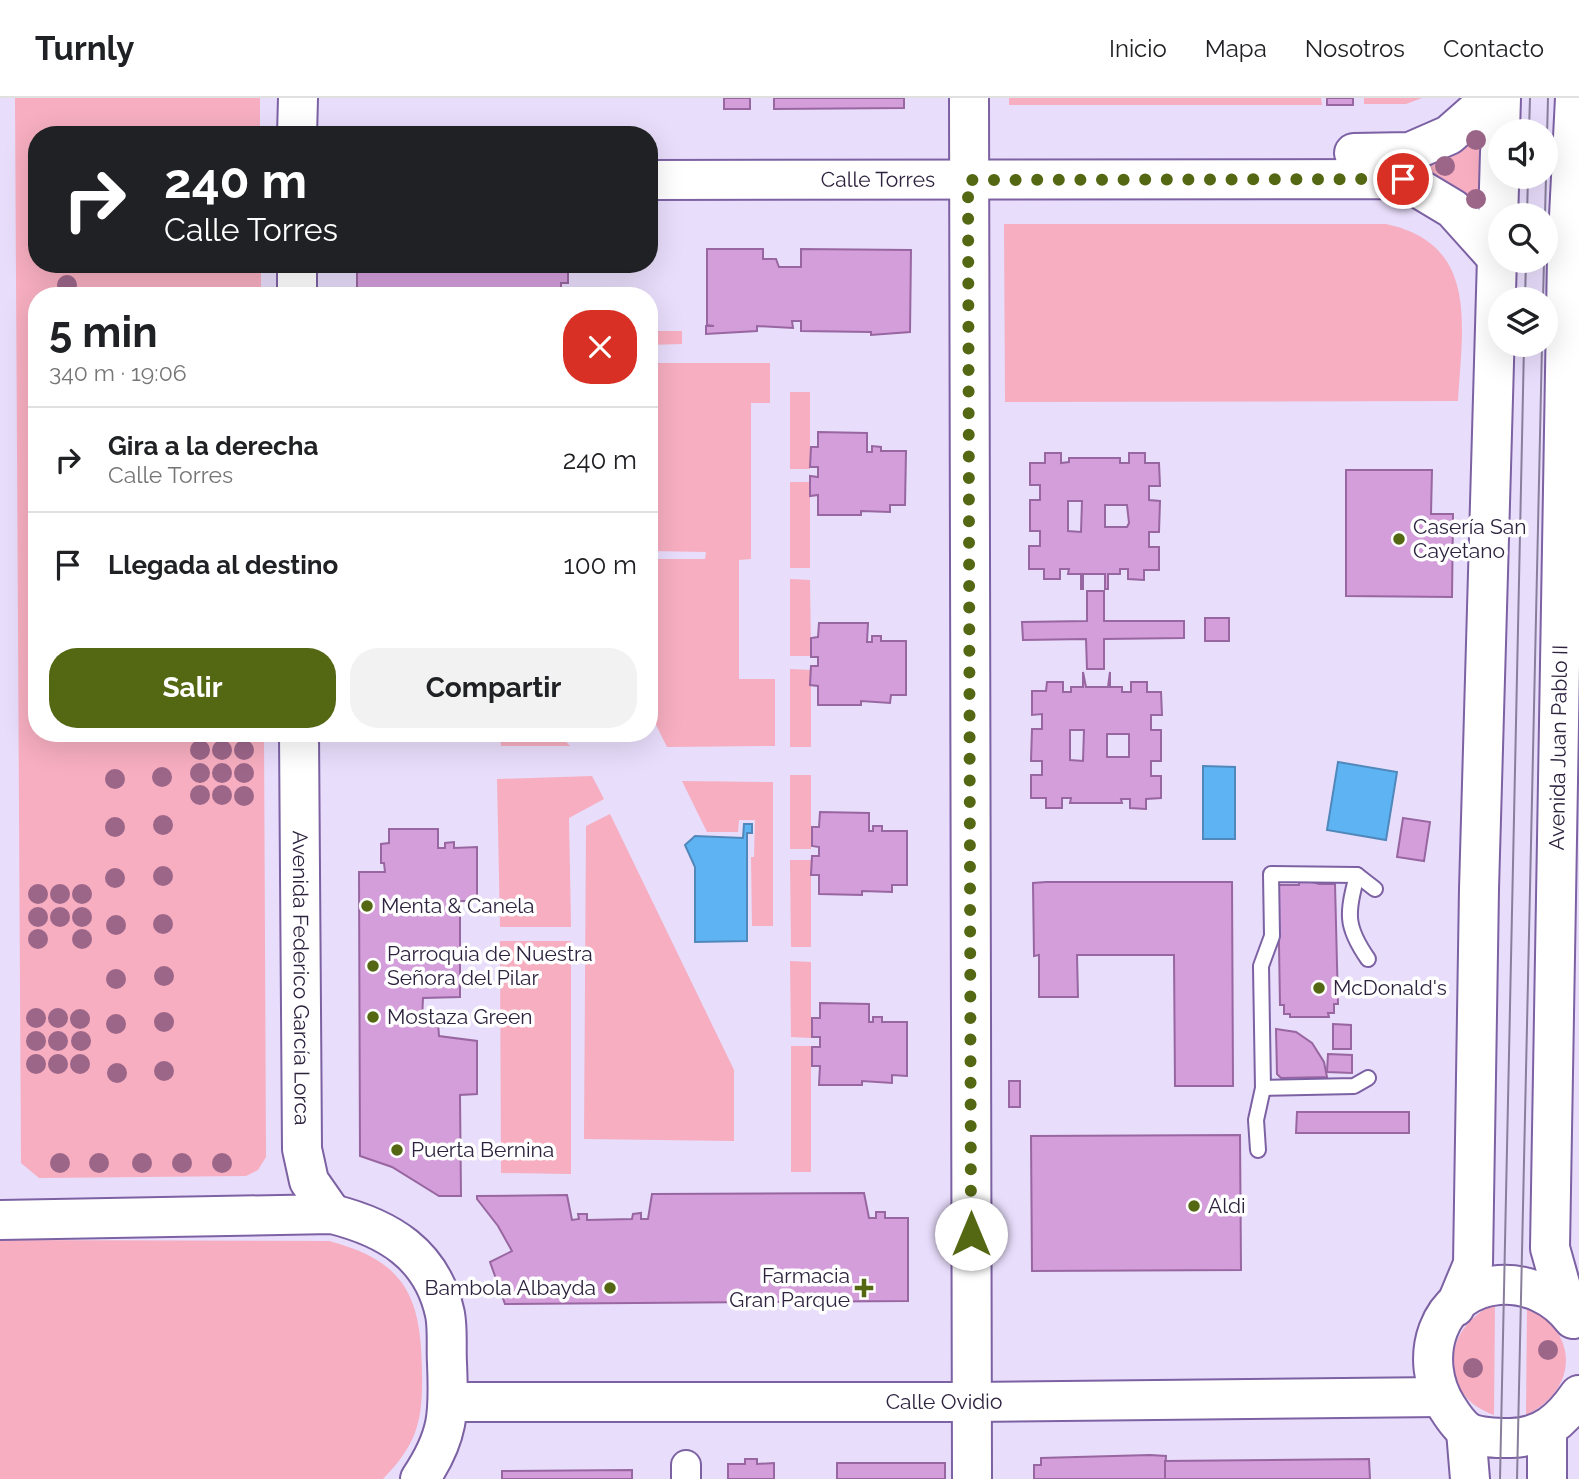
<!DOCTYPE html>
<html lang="es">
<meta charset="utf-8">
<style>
:root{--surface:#fff;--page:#f2f2f2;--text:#202124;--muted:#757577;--line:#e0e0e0;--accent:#546713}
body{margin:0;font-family:Raleway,sans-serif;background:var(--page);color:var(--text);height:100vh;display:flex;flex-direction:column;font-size:26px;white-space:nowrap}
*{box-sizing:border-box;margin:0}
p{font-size:23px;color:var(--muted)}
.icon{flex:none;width:38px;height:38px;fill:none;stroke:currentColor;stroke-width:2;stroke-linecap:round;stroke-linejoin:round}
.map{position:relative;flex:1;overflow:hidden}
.drawer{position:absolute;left:28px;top:189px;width:630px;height:455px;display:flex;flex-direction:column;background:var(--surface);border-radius:28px;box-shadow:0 7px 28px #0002}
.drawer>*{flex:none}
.hud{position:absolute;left:28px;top:28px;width:630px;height:147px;border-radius:28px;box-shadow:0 7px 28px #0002;background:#202124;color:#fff;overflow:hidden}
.buttons{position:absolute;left:1488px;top:21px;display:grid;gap:14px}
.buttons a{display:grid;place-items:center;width:70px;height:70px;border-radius:50%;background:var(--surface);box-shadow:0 7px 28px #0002;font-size:35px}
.pin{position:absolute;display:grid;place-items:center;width:60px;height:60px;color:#fff;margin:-30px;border:4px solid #fff;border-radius:50%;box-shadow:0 2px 7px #0007}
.me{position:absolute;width:77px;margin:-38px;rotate:0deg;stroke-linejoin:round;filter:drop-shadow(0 0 5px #0008)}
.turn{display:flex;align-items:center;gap:24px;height:147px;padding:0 21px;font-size:32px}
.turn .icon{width:91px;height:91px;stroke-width:2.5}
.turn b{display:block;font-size:49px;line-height:60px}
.round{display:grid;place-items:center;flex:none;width:74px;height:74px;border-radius:28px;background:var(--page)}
.overview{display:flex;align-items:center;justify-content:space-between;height:119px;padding:0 21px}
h1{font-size:42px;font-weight:700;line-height:52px}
.action{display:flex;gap:14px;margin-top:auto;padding:14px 21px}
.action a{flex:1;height:80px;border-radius:28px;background:var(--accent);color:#fff;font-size:28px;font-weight:700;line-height:80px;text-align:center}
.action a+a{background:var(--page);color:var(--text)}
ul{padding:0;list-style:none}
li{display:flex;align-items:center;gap:21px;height:105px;padding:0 21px;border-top:2px solid var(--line)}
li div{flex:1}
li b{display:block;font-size:26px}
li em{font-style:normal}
header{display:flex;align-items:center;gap:42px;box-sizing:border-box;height:98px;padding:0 35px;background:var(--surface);border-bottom:2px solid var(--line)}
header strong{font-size:33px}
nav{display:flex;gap:38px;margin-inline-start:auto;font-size:24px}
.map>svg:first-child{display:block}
</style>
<header>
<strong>Turnly</strong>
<nav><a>Inicio</a><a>Mapa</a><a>Nosotros</a><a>Contacto</a></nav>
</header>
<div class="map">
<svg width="1579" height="1381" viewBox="0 0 1579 1381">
<rect width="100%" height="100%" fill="#e8ddfb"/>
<g fill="#f6aec0">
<polygon points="15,0 260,0 260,37 37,37 37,166 261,166 261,198 37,198 37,635 264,635 266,1059 258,1072 246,1078 39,1080 21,1065"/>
<polygon points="1009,0 1321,0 1322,7 1009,7"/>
<polygon points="1364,0 1422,0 1406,6 1364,6"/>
<polygon points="1485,24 1482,119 1419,71"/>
<path d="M1004,126H1386C1480,146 1462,229 1458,303L1005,304Z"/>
<polygon points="649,233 682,233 682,246 649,247"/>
<polygon points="649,265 770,265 770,305 751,305 751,461 739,462 739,581 775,581 775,648 667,649 649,613 649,461 705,461 706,454 649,453"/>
<rect x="790" y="294" width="20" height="77"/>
<rect x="790" y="384" width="20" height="86"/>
<polygon points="790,481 810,482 811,558 790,558"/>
<polygon points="790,571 811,572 811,649 790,649"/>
<polygon points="500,635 558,635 570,648 501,648"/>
<rect x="790" y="677" width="21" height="74"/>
<polygon points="592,678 604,701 569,720 571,829 500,829 497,681"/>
<polygon points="682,683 773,684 773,828 752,828 751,759 754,759 755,722 739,722 738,734 707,734"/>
<polygon points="610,716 734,972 734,1043 584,1041 586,728"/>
<polygon points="790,762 811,762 811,849 791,849"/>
<polygon points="500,843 571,843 571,1076 501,1075"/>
<polygon points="790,863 811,864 811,940 791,939"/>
<rect x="791" y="948" width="20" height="126"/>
<path d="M0,1142L329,1143C405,1163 421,1198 422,1273C423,1322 418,1345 383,1381H0Z"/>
<path d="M1495,1206L1494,1317C1435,1296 1442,1229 1495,1206Z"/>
<path d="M1527,1207C1579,1235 1579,1291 1526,1317Z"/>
</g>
<g fill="#5eb4f2" stroke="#5088bc" stroke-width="2">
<polygon points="1338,664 1397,674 1386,742 1327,732"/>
<polygon points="1203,668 1235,669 1235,741 1203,741"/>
<polygon points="744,726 752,726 752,735 747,735 747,843 695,844 695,769 685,747 695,738 743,740"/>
</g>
<g fill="#d49edb" stroke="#9866a0" stroke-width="2" fill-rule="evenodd">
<rect x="724" y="0" width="26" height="11"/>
<polygon points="774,0 904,0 904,10 774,11"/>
<rect x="1327" y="0" width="26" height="7"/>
<polygon points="707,151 763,151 763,161 776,161 779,169 801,169 801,151 911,152 910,234 871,237 871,234 801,233 801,223 792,223 793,230 757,228 757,233 706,236 706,228 714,228 707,227"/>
<polygon points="357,166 435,166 435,170 442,170 442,166 450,166 450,169 504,166 504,169 511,169 511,166 568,166 568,185 561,185 561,195 568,195 568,198 357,198"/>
<polygon points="818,334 867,335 867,354 872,354 872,348 881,349 881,353 906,353 905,407 890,407 890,414 861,413 861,417 818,417 818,397 810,398 810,378 818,379 818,369 810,369 811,349 818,349"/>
<path d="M1045,355H1061V365L1069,364V360H1120V365H1129V355H1145V365H1159L1160,388H1149V402L1160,403L1159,434H1149V449H1159V472H1144V482L1128,481V471H1120V476H1108V491H1105V476H1083V491H1081V476H1068L1069,471H1060V481H1044V471H1029V448H1040V433H1030V402H1040V387H1030V365H1045ZM1068,403H1082L1081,434L1068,433ZM1105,407H1127L1129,425L1127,429H1105Z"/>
<polygon points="1346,372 1432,372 1431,416 1453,416 1452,499 1346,498"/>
<polygon points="1087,493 1104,493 1104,523 1184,523 1184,540 1104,541 1104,571 1087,571 1086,541 1023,542 1022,524 1087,523"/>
<rect x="1205" y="520" width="24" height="23"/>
<polygon points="819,525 868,525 867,544 872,544 872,538 881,538 881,543 906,543 906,597 891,597 890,605 861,603 861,607 818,607 818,588 810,587 811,568 818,568 818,559 811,559 811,540 818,539"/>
<path d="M1083,574L1086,589H1108L1110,574V589H1122V594H1131V584H1147V594H1161L1162,617H1151V632H1161V663H1151V678H1161V700L1146,701V711L1130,710V701H1121L1122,705H1070L1071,700H1062V710H1046V700H1031V677H1042V663H1031L1032,631H1042V616L1032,617V593H1046L1047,584H1063V594H1071V589H1083ZM1070,632H1084L1083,663L1070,662ZM1107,636H1129V659H1107Z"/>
<rect x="357" y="635" width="93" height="5"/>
<polygon points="820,714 869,715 869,733 873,733 873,728 882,728 882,733 907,733 907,787 892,787 892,794 862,793 862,797 819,796 819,777 811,777 812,758 819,758 819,749 812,748 812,729 819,729"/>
<polygon points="1403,720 1430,724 1424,763 1397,759"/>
<polygon points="389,731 438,731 438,750 445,750 445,745 454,744 454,750 477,749 477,803 460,803 460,899 423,900 422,922 417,924 438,924 439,938 477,943 477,996 460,997 461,1098 439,1098 392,1069 360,1058 359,774 385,774 384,765 381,765 381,746 389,745"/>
<polygon points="1299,780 1319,786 1335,786 1338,906 1334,906 1334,915 1328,915 1329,919 1290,919 1290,916 1284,916 1284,907 1280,907 1278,787 1299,787"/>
<polygon points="1046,784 1232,784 1233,988 1175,988 1174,857 1077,857 1078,899 1039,899 1039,857 1034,858 1033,785"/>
<polygon points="820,905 869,906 869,924 873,924 873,919 882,919 882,924 907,924 907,978 892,977 892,985 862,983 862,987 819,987 820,968 812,968 812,949 820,949 820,939 812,939 812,920 820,920"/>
<polygon points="1333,926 1351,927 1351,951 1333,951"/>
<polygon points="1276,931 1296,934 1312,945 1324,964 1327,979 1281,980 1277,976"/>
<polygon points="1328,956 1352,957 1352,975 1327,974"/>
<rect x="1009" y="983" width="11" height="26"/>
<polygon points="1297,1014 1409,1014 1409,1035 1296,1035"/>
<polygon points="1240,1037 1241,1172 1032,1173 1031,1038"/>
<polygon points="864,1095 869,1120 876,1120 876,1114 885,1114 885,1120 908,1120 908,1203 505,1206 490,1164 512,1153 498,1128 477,1101 477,1098 567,1097 572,1122 579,1121 578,1116 587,1116 587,1122 632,1121 633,1116 641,1115 641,1121 648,1121 652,1096"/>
<polygon points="1150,1357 1166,1358 1165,1381 1034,1381 1034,1367 1041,1367 1041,1360"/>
<polygon points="745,1361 757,1361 757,1366 774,1365 774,1381 728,1381 728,1366 745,1366"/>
<polygon points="1369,1361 1370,1381 1165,1381 1165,1363"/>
<rect x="837" y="1365" width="108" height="16"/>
<polygon points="632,1372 632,1381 502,1381 502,1373"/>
</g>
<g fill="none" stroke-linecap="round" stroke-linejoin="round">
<g stroke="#7c61a3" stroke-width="18">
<g id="lane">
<path d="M1357,777C1347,816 1345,828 1368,861"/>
<polyline points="1263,990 1354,988 1368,980"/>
<polyline points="1258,1052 1256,1022 1263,990 1261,868 1272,838 1271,776 1357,777 1375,791"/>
</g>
</g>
<g stroke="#7c61a3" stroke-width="32">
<polyline id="street" points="686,1367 686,1381"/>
</g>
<g stroke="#7c61a3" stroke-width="42">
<g id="secondary">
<polyline points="969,0 972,1381"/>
<polyline points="297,37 298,0"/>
<polyline points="1354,55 1410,54 1449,37 1491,0"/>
<path id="s1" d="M649,82L1403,81L1453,111L1497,160"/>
<polyline points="297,166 297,198"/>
<path id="s2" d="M299,635L302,1051L309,1083L332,1116"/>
</g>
</g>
<g stroke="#7c61a3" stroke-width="42">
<g id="primary">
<polyline points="1500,33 1501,0"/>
<path d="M0,1122L332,1116C388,1130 432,1156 445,1216C448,1232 446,1249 447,1265C449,1315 449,1338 420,1381"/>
<polyline points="1455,1209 1473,1166 1479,791 1500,54"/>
<path id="s3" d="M1568,1214L1550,1150L1567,158L1575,0"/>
<path d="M1573,1221C1556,1198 1528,1185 1499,1187C1436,1192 1417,1262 1447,1309C1452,1317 1460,1329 1468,1334C1480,1340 1496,1340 1510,1340C1542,1340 1562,1322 1579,1297"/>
<path id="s4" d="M449,1304H971L1441,1299"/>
<polyline points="1547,1332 1547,1381"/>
<polyline points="1466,1333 1470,1381"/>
</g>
</g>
<use href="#lane" stroke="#fff" stroke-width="14"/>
<use href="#street" stroke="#fff" stroke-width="28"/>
<use href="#secondary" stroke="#fff" stroke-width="38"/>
<use href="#primary" stroke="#fff" stroke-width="38"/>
<g stroke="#897e9b" stroke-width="2">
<polyline points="1529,33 1530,0"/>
<polyline points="1527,117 1528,79"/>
<polyline points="1545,117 1548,0"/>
<polyline points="1525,201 1526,163"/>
<polyline points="1543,201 1544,163"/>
<polyline points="1500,1381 1524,247"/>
<polyline points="1517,1381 1542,247"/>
</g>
</g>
<g fill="#9c6689">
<circle cx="1476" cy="42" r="10"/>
<circle cx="1445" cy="68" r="10"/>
<circle cx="1476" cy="101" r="10"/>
<circle cx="67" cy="187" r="10"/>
<circle cx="200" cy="652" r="10"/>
<circle cx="222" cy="652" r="10"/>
<circle cx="244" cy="652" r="10"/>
<circle cx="200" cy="675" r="10"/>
<circle cx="222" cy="675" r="10"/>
<circle cx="244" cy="675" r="10"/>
<circle cx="162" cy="679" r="10"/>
<circle cx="115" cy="681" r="10"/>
<circle cx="200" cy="697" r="10"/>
<circle cx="222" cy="697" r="10"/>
<circle cx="244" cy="698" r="10"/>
<circle cx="163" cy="727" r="10"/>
<circle cx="115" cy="729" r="10"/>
<circle cx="163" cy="778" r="10"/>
<circle cx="115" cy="780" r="10"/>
<circle cx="38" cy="796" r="10"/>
<circle cx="60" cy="796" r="10"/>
<circle cx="82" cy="796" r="10"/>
<circle cx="38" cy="819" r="10"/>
<circle cx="60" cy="819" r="10"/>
<circle cx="82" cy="819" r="10"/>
<circle cx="163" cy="826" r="10"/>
<circle cx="116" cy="827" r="10"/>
<circle cx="38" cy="841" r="10"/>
<circle cx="82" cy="841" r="10"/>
<circle cx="164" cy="878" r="10"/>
<circle cx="116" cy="881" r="10"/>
<circle cx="36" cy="920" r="10"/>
<circle cx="58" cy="920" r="10"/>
<circle cx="80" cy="921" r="10"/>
<circle cx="164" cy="924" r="10"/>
<circle cx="116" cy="926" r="10"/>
<circle cx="36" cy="943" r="10"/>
<circle cx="58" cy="943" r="10"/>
<circle cx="81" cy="943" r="10"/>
<circle cx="36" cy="966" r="10"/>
<circle cx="58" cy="966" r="10"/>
<circle cx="80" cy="966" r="10"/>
<circle cx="164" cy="973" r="10"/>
<circle cx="117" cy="975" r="10"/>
<circle cx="60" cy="1065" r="10"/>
<circle cx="99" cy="1065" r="10"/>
<circle cx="142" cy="1065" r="10"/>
<circle cx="182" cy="1065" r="10"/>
<circle cx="222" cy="1065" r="10"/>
<circle cx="1548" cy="1252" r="10"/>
<circle cx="1473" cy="1270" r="10"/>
</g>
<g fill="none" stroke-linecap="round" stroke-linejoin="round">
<polyline stroke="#546713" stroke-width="12" stroke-dasharray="0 21.6" points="971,1136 968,82 1403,81"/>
</g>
<g fill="#546713" stroke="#fff" stroke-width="2.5">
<circle cx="1399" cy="441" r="7"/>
<circle cx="367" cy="808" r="7"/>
<circle cx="373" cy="868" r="7"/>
<circle cx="1319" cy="890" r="7"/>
<circle cx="373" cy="919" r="7"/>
<circle cx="397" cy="1052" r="7"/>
<circle cx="1194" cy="1108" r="7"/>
<circle cx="610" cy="1190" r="7"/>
<path d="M860.5 1179.5h7v7h7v7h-7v7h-7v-7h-7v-7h7z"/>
</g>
<g text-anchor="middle" stroke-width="7" stroke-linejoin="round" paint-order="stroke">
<g font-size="21" fill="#2e233f" stroke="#fff">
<text dy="7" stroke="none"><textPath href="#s1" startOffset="229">Calle Torres</textPath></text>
<text dy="7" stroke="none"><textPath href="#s3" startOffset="567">Avenida Juan Pablo II</textPath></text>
<text dy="7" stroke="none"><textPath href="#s2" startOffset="245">Avenida Federico García Lorca</textPath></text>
<text dy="7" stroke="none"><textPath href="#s4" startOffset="495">Calle Ovidio</textPath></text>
</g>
<g font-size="21" fill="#2e233f" stroke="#fff" text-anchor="start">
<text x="1413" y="436">Casería San<tspan x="1413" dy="24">Cayetano</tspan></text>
<text x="381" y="815">Menta &amp; Canela</text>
<text x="387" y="863">Parroquia de Nuestra<tspan x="387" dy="24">Señora del Pilar</tspan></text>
<text x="1333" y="897">McDonald's</text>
<text x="387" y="926">Mostaza Green</text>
<text x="411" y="1059">Puerta Bernina</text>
<text x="1208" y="1115">Aldi</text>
<text x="850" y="1185" text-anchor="end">Farmacia<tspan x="850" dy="24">Gran Parque</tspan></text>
<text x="596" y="1197" text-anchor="end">Bambola Albayda</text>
</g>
</g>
</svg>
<div class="buttons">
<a><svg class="icon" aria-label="sound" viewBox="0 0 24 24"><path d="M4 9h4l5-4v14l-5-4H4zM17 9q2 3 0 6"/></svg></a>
<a><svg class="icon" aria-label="search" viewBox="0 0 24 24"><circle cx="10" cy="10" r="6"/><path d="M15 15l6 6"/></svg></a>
<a><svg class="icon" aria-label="layers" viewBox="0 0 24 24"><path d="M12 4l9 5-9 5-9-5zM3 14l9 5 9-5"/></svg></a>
</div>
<div class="pin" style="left:1403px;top:81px;background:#d93025"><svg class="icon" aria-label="arrive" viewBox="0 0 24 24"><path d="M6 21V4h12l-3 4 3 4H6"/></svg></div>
<svg class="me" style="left:971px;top:1136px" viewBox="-20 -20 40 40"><circle r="19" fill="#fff"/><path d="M0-13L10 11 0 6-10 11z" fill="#546713"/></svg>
<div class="hud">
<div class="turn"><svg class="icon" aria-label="right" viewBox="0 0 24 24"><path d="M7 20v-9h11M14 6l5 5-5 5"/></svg><div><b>240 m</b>Calle Torres</div></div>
</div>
<section class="drawer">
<div class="overview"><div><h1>5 min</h1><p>340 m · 19:06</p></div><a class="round" style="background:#d93025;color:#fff"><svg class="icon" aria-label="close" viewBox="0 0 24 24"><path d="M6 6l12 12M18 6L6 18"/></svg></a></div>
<ul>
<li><svg class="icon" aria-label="right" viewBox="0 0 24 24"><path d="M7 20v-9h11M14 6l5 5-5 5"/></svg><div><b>Gira a la derecha</b><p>Calle Torres</p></div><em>240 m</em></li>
<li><svg class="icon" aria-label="arrive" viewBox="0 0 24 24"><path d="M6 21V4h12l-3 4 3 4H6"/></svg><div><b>Llegada al destino</b></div><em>100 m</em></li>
</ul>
<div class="action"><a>Salir</a><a>Compartir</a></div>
</section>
</div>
